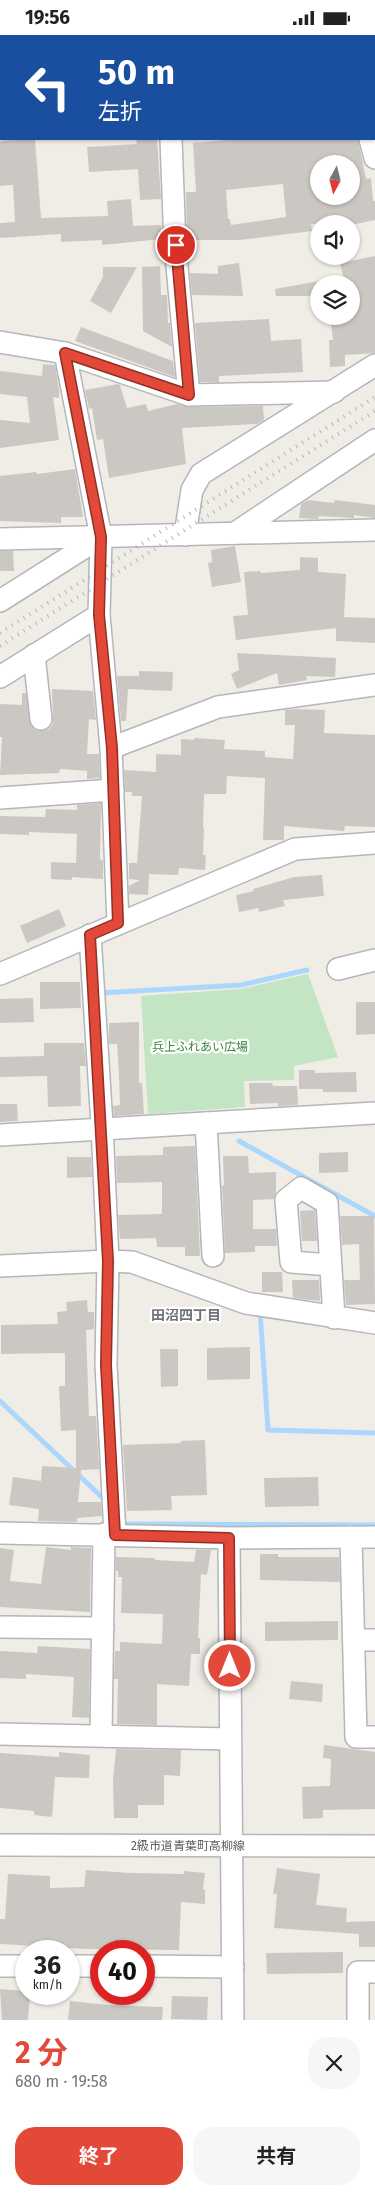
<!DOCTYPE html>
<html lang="ja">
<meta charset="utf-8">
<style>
:root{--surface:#fff;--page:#f6f6f6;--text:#222;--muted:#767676;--accent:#e24939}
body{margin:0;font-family:"Fira Sans","Noto Sans JP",sans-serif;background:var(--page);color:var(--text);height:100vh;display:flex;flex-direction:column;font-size:19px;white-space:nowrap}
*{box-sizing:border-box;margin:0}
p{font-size:16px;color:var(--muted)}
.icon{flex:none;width:28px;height:28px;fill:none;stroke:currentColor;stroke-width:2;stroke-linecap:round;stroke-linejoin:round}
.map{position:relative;height:1985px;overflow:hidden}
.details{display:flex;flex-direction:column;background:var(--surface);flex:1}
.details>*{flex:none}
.banner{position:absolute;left:0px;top:0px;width:375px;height:105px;box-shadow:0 1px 4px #0004;background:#1a4fa0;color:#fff;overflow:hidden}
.needle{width:32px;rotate:187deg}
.controls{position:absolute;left:310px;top:120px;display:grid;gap:10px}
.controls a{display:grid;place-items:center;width:50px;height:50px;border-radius:50%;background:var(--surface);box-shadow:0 1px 4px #0004;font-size:25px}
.speed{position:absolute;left:15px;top:1905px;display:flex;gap:10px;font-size:25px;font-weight:700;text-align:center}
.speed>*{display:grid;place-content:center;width:65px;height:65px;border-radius:50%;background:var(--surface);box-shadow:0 1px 4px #0004;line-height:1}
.speed small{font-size:12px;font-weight:400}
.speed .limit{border:8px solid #d22;background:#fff;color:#111}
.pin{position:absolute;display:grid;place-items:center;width:42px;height:42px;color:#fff;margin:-21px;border:2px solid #fff;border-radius:50%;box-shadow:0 1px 5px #0007}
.me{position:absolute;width:55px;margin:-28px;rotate:0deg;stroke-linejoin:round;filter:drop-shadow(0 0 4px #0008)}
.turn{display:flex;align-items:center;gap:18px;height:105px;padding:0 15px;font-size:22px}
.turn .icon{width:65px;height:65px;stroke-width:2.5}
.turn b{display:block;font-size:35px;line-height:42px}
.round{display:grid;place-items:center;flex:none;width:52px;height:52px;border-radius:20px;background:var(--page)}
.overview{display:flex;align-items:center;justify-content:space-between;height:85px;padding:0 15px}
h1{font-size:30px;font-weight:700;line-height:38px;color:var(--accent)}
.button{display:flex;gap:10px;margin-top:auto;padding:10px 15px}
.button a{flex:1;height:58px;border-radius:20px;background:var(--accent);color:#fff;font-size:20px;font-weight:700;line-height:58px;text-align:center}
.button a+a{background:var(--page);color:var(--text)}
.status{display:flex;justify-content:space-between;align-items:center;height:35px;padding:0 25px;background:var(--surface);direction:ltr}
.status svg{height:14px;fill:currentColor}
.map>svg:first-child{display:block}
</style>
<div class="status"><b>19:56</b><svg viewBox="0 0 49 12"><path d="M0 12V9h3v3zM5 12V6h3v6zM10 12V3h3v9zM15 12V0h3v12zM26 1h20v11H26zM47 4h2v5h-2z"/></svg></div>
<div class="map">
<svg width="375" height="1985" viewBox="0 0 375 1985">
<rect width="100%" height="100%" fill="#efede6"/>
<polygon fill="#c4e5c4" points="308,939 338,1022 294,1031 294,1045 244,1046 245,1072 148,1079 141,961 241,954"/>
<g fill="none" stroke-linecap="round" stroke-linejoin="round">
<g stroke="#aad7fb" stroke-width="5">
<polyline points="100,958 241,950 307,935"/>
<polyline points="239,1106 375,1181"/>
<polyline points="260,1276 268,1395 375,1398"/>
<polyline points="0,1366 105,1465"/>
<polyline points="121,1489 375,1490"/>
</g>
</g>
<g fill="#cbc8c3" fill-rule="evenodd">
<polygon points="35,104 41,183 108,181 107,166 131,164 133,191 161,190 162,204 102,210 102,205 61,207 61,199 0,203 0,188 15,187 13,150 0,151 0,106"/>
<polygon points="136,104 157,104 161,164 140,165 138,134 89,137 87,112 137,109"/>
<path d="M238,104H358L366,144L371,143L373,166H375V185L356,189H311L312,196L240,205H187L186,157H196L193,108ZM319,129H351V161H319ZM283,149L286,182L231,190L230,184H228L226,155Z"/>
<polygon points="375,221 375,318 345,320 345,331 330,332 329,305 333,305 330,281 351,281 351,249 345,249 340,228"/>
<polygon points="239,228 243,261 192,260 190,238 218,239 218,231"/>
<polygon points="160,231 161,260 167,260 168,288 170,288 172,312 143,296 142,232"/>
<polygon points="103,232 137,232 111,278 90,266 103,242"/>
<polygon points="319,246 319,261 276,261 275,254"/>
<polygon points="269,284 271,306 301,304 303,337 219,341 219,347 200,347 195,288"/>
<polygon points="81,292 173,326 175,342 75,306"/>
<polygon points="43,329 55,330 59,354 59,363 53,362 59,405 0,413 0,385 30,388 27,362 0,359 0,336 42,341"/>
<polygon points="118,349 120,350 127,373 146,369 148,376 177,369 189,372 263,371 264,385 257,389 182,393 186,429 109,443 103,404 97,405 92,373 89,374 85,355"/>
<polygon points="75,434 83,482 61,482 61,488 0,486 0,441 36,437 37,439"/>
<polygon points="308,465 334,468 335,465 375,470 375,483 354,480 354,483 319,481 318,484 299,483 301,469"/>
<polygon points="235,511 241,547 212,552 208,528 212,527 211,515"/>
<polygon points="0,516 13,516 14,536 0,536"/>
<polygon points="300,522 318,523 318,537 346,539 344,582 375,583 375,608 336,606 336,593 236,605 233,581 248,580 244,537 260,536 261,538 300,535"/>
<polygon points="237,618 336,623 335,642 306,641 307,645 279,650 277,638 237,654 231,639 239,635"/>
<polygon points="139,636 173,637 172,656 128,654 126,686 121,686 117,641 139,641"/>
<polygon points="52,654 93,656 96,685 89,684 87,719 99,719 100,743 87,744 87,736 60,734 59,738 0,740 2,702 0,702 0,669 22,670 22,658 26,658 31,691 36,695 43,696 49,694 53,689"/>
<polygon points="295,674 325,675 324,698 375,700 375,792 345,791 344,796 284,791 284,805 263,805 265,743 227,741 226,759 204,759 203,793 204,793 203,820 206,820 205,835 179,833 178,840 149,839 148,860 129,859 129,851 140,845 129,844 129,828 137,828 142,761 132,761 132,757 125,757 124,735 156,737 156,719 181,720 181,704 194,705 194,703 225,705 224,714 265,716 265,722 293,724 295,690 285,690 285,675"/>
<polygon points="101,768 100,825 103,825 103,844 72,842 72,845 51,844 51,827 76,828 77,799 29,797 29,800 0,799 0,781 45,782 46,774 77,775 77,770"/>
<polygon points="322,840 324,861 283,865 285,871 259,877 258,873 239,877 236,860 254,856 253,854 294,842"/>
<polygon points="59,874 66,891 27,908 20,891"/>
<polygon points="40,947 80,947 81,973 40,974"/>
<polygon points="33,963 34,987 0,988 0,964"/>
<polygon points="356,967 375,967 375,999 356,1000"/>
<polygon points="139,987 139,1048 142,1048 144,1079 114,1081 113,1071 120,1070 119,1040 117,1009 109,1009 109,988"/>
<polygon points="44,1008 84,1008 86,1031 80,1031 81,1071 48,1072 47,1041 0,1042 0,1022 44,1021"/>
<polygon points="299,1035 315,1035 315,1038 356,1037 357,1057 323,1057 323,1054 299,1054"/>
<polygon points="249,1048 272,1048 273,1051 297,1051 298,1070 278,1071 278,1068 250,1069"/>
<polygon points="0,1069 17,1069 18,1086 0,1087"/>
<polygon points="195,1111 200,1221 185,1221 185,1212 157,1212 156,1203 120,1204 118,1180 162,1179 162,1147 117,1148 116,1121 163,1120 163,1112"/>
<polygon points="348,1117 348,1137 319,1138 319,1118"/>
<polygon points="223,1121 248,1121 249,1138 276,1137 276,1158 274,1164 253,1165 253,1194 276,1194 277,1211 255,1211 255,1217 225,1218 222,1151 224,1150"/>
<polygon points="67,1122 91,1122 92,1142 67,1143"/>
<polygon points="315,1175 317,1206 302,1206 300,1176"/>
<polygon points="340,1181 374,1181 375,1269 346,1270 344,1245 360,1245 359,1209 342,1210"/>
<polygon points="262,1237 282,1237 283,1257 262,1257"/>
<polygon points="292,1245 319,1245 320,1266 293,1263"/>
<polygon points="87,1265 88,1277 94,1277 94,1294 86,1295 89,1381 96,1381 99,1434 81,1435 78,1467 101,1467 102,1481 77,1483 77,1487 38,1486 39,1474 9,1470 13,1442 41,1446 42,1431 76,1433 76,1395 61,1396 59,1351 65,1351 65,1318 1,1319 1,1290 58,1289 57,1277 67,1276 66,1267"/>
<polygon points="250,1312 250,1344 207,1345 207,1313"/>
<polygon points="160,1314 178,1314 178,1351 161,1352"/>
<polygon points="205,1405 207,1460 171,1461 172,1475 127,1476 123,1410 181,1408 181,1406"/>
<polygon points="318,1442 319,1471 265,1472 264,1443"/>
<polygon points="46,1512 71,1515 71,1512 91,1513 90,1577 0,1572 0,1513 14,1515 10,1546 41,1549"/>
<polygon points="196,1515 211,1515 207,1540 201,1539 198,1603 200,1603 200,1619 191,1619 189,1651 157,1649 157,1690 117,1689 118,1644 114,1644 115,1616 120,1616 120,1607 162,1609 163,1579 121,1578 122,1542 118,1542 118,1536 116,1536 116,1522 155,1523 155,1525 194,1527"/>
<polygon points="260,1519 278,1519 278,1522 339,1522 340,1547 260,1545"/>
<polygon points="338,1586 338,1605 265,1606 265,1587"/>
<polygon points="38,1611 90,1614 89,1683 72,1682 74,1642 26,1639 26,1644 0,1643 0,1616 37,1618"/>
<polygon points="291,1646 323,1649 322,1667 289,1664"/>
<polygon points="324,1710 375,1717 375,1774 323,1775 323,1783 303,1784 302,1752 330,1751 331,1724 323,1723"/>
<polygon points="116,1714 181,1715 180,1741 164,1740 164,1770 138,1770 138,1783 114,1783 113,1745"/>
<polygon points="59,1717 90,1720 89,1743 55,1742 52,1782 34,1780 34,1776 0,1773 0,1718 59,1722"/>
<polygon points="277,1833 320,1839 316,1870 347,1873 346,1887 375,1886 375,1912 359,1912 359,1899 274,1893 277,1859 273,1859"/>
<polygon points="86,1835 130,1838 184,1839 184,1836 205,1838 203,1854 205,1855 205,1869 181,1867 179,1915 86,1914 0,1909 0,1884 5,1884 8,1839 50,1841 50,1853 84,1852"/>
<polygon points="343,1917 343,1938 267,1939 266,1918"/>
<polygon points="0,1954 26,1956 26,1959 30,1959 28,1985 2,1985"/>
<polygon points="172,1961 208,1962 207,1985 171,1984"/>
<polygon points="70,1966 108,1970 163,1972 162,1985 68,1985"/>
</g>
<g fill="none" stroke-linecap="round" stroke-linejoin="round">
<g stroke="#b3b6ba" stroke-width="24">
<g id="minor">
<polyline points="347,0 347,1"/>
<polyline points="374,67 375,67"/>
<polyline points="0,68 1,68"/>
<polyline points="171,104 175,210 189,360"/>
<polyline points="370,104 375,123"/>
<polyline points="0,307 65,318 189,360 334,357"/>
<polyline points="65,318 101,502 99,580 111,713 118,888"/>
<polyline points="235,498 375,405"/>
<polyline points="185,500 192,455 201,439 375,330"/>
<polyline points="0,504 375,495"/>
<polyline points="0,566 101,502"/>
<polyline points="34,620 41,684"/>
<polyline points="0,642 99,580"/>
<polyline points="111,713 218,672 375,650"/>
<polyline points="0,763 113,755"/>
<polyline points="90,900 102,1090 108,1226 106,1330 115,1499"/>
<polyline points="338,934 375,925"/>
<polyline points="0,939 295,814 375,808"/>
<polyline points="206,1088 213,1221"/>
<polyline points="0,1100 375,1078"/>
<polyline points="331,1230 291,1227 286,1165 301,1153 327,1168 334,1283"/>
<polyline points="0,1231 108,1226 132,1227 246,1268 375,1288"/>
<polyline points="0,1498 229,1503 375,1502"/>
<polyline points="351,1502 356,1702 375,1702"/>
<polyline points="229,1503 233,1985"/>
<polyline points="0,1592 103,1593"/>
<polyline points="354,1605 375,1605"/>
<polyline points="0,1699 230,1704"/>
<polyline points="101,1700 104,1499"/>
<polyline points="0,1810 375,1811"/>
<polyline points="0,1931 26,1931"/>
<polyline points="69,1931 101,1931"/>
<polyline points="144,1931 233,1932"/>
<polyline points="358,1985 358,1937 375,1937"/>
</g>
</g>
<use href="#minor" stroke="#fff" stroke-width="21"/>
<g stroke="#b4b5b6" stroke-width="4" stroke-dasharray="1 6" stroke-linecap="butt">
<polyline points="0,598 375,362"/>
<polyline points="0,611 375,376"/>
</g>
</g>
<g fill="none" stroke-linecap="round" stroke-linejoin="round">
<g stroke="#932f25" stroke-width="12">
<polyline id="route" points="176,210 189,360 65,318 101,502 99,580 112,713 118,888 90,900 108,1226 106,1330 115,1500 229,1503 230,1631"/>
</g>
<use href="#route" stroke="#e24939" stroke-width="9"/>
</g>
<g text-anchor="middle" stroke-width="4.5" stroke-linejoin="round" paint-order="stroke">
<g font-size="12" fill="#39823d" stroke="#fff">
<text x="200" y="1016">兵上ふれあい広場</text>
</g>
<g font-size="12" fill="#5e6166" stroke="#fff">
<text x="188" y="1815">2級市道青葉町高柳線</text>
</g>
<g font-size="14" font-weight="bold" fill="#6f7378" stroke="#fff">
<text x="186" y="1285">田沼四丁目</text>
</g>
</g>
</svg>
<div class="controls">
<a><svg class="needle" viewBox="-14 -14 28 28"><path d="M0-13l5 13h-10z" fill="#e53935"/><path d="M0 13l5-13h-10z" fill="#767676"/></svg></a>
<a><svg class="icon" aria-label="sound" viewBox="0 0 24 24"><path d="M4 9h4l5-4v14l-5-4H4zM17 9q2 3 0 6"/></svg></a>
<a><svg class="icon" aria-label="layers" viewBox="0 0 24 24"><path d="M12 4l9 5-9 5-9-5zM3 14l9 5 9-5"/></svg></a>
</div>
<div class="speed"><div>36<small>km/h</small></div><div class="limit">40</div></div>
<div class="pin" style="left:176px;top:210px;background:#d93025"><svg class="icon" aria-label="arrive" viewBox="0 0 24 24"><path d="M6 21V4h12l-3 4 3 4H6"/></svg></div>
<svg class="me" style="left:230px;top:1631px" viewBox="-20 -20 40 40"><circle r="17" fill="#e24939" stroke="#fff" stroke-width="3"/><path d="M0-11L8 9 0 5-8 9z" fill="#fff"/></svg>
<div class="banner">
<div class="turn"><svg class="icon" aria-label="left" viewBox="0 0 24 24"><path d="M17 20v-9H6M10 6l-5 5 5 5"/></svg><div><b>50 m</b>左折</div></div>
</div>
</div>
<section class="details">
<div class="overview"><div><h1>2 分</h1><p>680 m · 19:58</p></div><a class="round"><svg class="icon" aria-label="close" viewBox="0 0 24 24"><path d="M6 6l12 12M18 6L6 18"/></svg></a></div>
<div class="button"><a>終了</a><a>共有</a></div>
</section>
